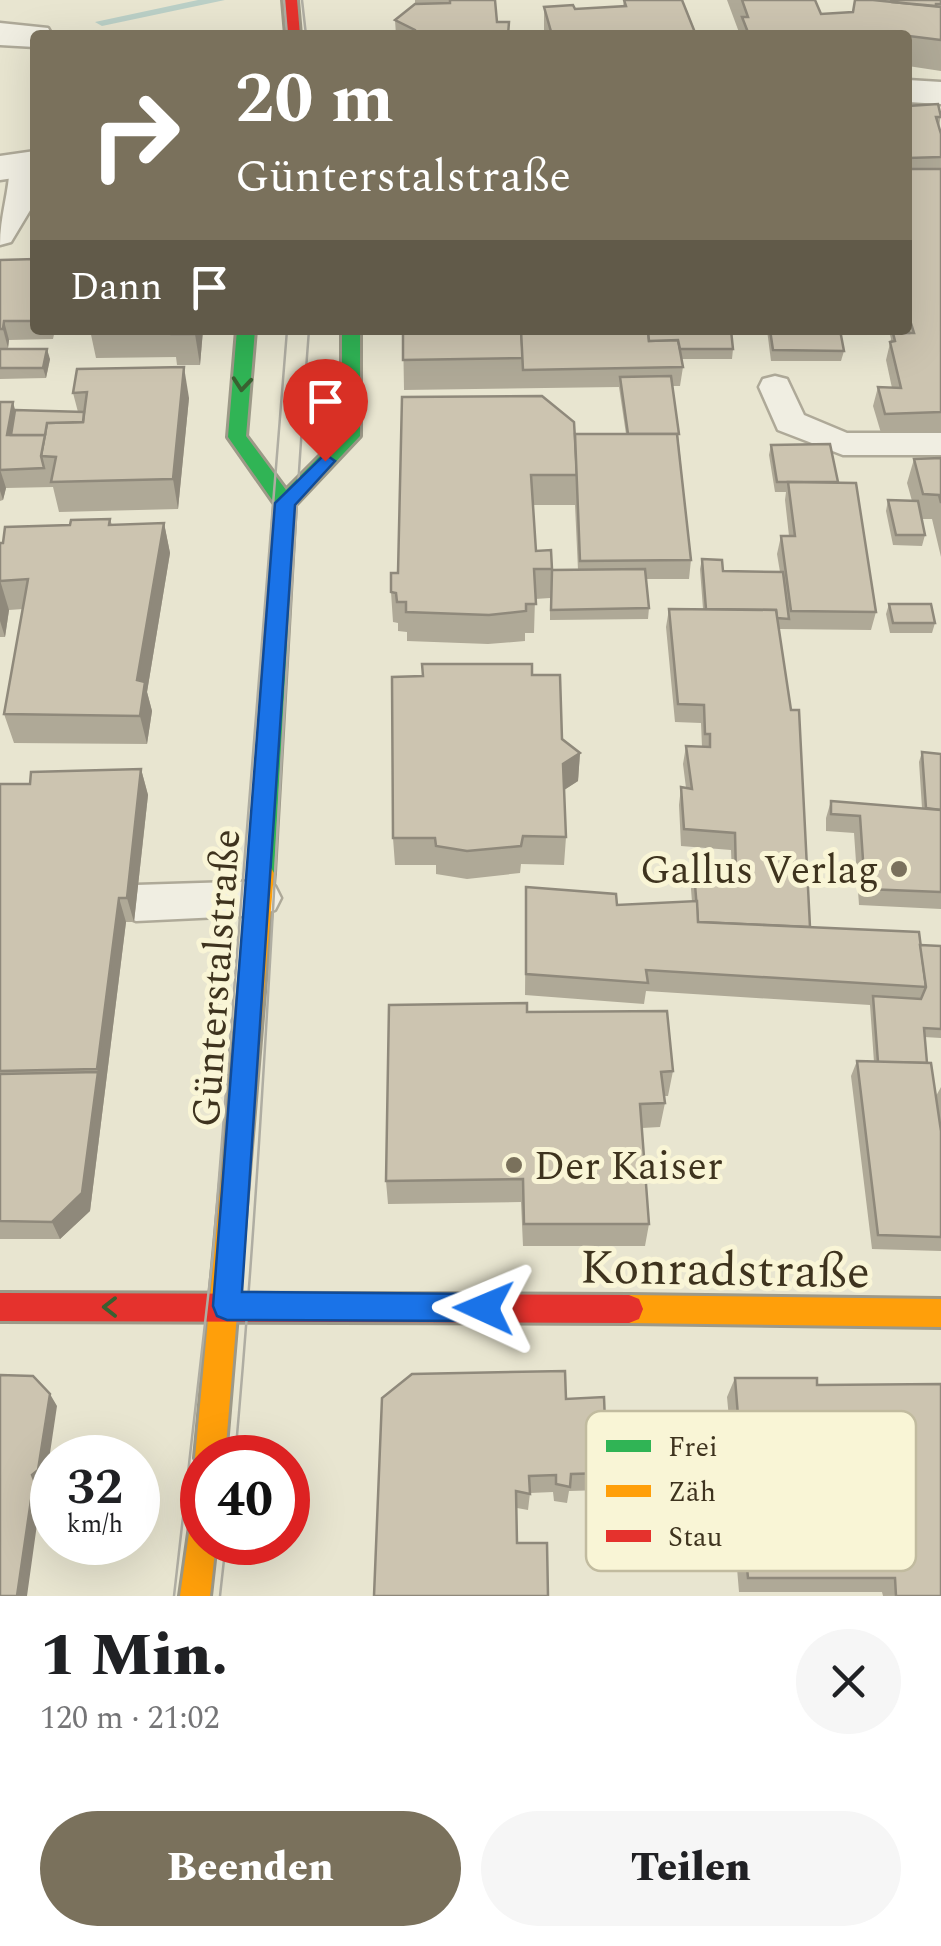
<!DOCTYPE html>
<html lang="de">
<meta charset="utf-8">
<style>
:root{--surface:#fff;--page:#f6f6f6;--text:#202124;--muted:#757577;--accent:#7a715c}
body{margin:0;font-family:Spectral,serif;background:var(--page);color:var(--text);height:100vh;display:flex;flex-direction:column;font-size:38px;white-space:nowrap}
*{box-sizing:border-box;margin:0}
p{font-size:32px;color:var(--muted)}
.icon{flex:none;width:55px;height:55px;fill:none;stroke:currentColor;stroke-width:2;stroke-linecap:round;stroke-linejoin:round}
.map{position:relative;height:1596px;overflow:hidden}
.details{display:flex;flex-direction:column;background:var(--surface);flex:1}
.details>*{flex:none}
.top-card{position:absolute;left:30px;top:30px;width:882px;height:305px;border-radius:10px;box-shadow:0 10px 40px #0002;background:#7a715c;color:#fff;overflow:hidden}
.speed{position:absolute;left:30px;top:1435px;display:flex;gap:20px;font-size:50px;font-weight:700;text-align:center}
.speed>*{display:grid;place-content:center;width:130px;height:130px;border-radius:50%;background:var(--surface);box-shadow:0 10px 40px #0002;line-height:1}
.speed small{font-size:25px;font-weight:400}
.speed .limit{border:15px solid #d22;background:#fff;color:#111}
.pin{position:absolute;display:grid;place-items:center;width:85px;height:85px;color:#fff;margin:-102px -42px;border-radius:50% 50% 50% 0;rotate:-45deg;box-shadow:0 0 10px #0007}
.pin .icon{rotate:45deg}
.me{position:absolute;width:110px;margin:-55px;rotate:271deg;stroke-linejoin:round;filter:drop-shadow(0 0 8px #0008)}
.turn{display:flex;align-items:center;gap:35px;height:210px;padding:0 40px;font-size:45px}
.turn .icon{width:130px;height:130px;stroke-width:2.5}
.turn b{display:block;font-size:70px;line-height:85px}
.then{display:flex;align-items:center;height:95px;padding:0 40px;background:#0003;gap:20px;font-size:38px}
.round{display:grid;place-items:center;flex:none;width:105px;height:105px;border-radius:52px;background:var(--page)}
.overview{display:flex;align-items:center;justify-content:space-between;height:170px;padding:0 40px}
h1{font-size:60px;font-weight:800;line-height:75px}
.primary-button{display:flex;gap:20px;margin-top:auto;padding:20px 40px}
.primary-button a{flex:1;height:115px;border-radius:60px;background:var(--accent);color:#fff;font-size:40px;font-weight:800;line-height:115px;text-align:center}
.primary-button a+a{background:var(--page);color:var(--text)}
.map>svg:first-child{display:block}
</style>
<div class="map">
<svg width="941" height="1596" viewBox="0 0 941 1596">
<rect width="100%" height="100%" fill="#e8e5d0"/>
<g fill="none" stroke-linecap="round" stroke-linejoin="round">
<polygon fill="#bacfc6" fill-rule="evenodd" points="198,0 225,0 102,26 95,22"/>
<g stroke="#aea998" stroke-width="5">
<g id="lane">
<path d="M24,155L35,159V202L11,242L0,245C0,216 9,193 10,164Z"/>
<polygon points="775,376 787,379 804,415 847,433 941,433 941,455 843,455 778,430 759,387 763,379"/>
<polygon points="260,881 275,886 281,898 275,910 260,915 136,921 121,915 115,903 121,891 136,885"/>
</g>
</g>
<g stroke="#aea998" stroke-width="5">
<g id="street">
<polygon points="0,23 48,28 52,35 35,35 35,47 0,45"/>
<polygon points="908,80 941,82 941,104 908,102"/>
<polygon points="35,151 35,175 0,180 0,156"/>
</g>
</g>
<g stroke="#9d9988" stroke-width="6">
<polygon id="fast" points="237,330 255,330 246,436 286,490 342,434 342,330 360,330 360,436 295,505 274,873 270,880 254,880 250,873 275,504 228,437"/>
</g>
<g stroke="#9d9988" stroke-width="6">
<g id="slow">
<polygon points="262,863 270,866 274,873 225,1458 202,1458 202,1469 195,1458 250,873 254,866"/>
<polygon points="629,1295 941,1299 941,1327 629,1323 619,1319 615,1309 619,1299"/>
<polygon points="202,1515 202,1542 216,1542 210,1596 180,1596 191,1519"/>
</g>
</g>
<g stroke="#9d9988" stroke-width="6">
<g id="jam">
<polygon points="283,0 297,0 300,35 286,35"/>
<polygon points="0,1293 629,1295 639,1299 643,1309 639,1319 629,1323 0,1321"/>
</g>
</g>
<use href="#lane" fill="#f0eee2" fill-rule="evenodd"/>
<use href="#street" fill="#f0eee2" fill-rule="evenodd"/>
<use href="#fast" fill="#30b455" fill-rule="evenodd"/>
<use href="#slow" fill="#ff9f0a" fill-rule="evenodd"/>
<use href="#jam" fill="#e5322d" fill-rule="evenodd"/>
<g stroke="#afada2" stroke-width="2.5">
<polyline points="284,0 287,35"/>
<polyline points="302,0 306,35"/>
<path d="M235,1458C269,1083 280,706 309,330"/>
<polyline points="174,1596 213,1253 287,330"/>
<polyline points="220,1596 226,1542"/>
</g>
</g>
<g fill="#afa997" fill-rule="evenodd">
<polygon points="415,0 495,0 497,22 508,35 396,35 395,20 415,4"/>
<polygon points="624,0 696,35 544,35 544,7 575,9 623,6"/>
<polygon points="727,0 815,0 821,14 853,12 855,0 941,0 941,71 908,66 908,35 740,35"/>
<polygon points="908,106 941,113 939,128 941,134 941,431 881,433 873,406 878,387 892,388 886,360 891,339 889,330 908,330"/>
<polygon points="35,259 35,330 55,330 53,339 9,340 8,348 0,348 0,260"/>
<polygon points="90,330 203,330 200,365 177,365 176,357 96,358"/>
<path d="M403,330L733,349L732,359H681L683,367L680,386H673L691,560L689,579H646L649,608L648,619L550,620V598L535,599L534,633H525V641L488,644L407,641V632L398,631V623L393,622L391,592L398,573L575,434H626L619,387L404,390ZM533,505H575L578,570H552L551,550L536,551Z"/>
<polygon points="767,330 840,330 844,351 841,361 771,361"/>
<polygon points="0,349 50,359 46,378 0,379"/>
<polygon points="77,369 189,398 178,509 59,512 53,487 6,488 3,500 0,501 0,402 15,410 78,412 73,393"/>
<polygon points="771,445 837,482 876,612 871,630 779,629 810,927 920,945 941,946 941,1038 924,1037 927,1063 936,1096 941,1087 941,1251 872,1249 851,1076 857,1061 874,1062 870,1005 646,991 644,1004 525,995 526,887 617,905 692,902 691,889 694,872 732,875 731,850 681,846 679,805 681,787 686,788 683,764 686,746 702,747 701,723 675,722 666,627 669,609 703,609 700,569 702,559 723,571 780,572 777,554 781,536 789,536 785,500 786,492 775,492 769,455"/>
<polygon points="941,458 941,557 932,519 921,519 925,535 922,546 893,545 886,511 888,500 912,501 907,483 914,459"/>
<polygon points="110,519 112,525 164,523 170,553 147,692 152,711 147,744 14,743 4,714 23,609 9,610 5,637 0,637 0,543 70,525"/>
<polygon points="889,604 935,623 932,633 890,633 886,614"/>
<polygon points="532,675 562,739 580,753 578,781 564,790 566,837 564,865 521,864 520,873 467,879 436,874 436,865 395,865 393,838"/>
<polygon points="922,752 941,754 941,909 859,905 854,833 826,831 826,818 831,801 922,808 919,762"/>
<polygon points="141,769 148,795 134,922 126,922 90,1211 60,1239 0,1239 0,784 30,784"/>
<polygon points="527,1012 673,1071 668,1096 664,1096 665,1103 660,1127 642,1128 649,1224 645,1246 523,1246 521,1202 388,1204 386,1181"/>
<polygon points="735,1378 817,1385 941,1596 883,1596 882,1592 739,1592 732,1509 725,1507 720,1457 727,1440 731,1440 727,1397"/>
<polygon points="566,1399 607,1473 603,1490 569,1491 567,1503 554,1501 553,1492 530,1493 528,1510 517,1508 374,1596"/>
</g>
<g fill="#8f897b">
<polygon points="4,321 9,340 8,348 3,329"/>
<polygon points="195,330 203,330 200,365 195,334"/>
<polygon points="47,349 50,359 46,378 43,368"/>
<polygon points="184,367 189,398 178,509 173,479"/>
<polygon points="13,402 18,421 14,444 7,435"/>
<polygon points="0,469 6,488 3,500 0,491"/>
<polygon points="164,523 170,553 147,692 152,711 147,744 140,716 137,680"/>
<polygon points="0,580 9,610 5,637 0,621"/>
<polygon points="580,753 578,781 561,792 563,764"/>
<polygon points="141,769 148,795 134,922 127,898"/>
<polygon points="119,898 126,922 90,1211 60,1239 52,1222 98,1072 97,1069"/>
<polygon points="50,1394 57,1406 46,1480 40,1485 46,1500 39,1510 27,1596 17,1596 32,1475"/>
</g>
<g fill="#ccc4b0" stroke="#8f897b" stroke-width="2.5">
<polygon points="450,0 495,0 497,22 509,22 508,35 415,35 415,30 395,20 415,4 450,3"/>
<polygon points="624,0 682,0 696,35 552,35 544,7 573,5 575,9 626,6"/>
<polygon points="742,0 815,0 821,14 853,12 855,0 873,0 941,7 941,40 885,33 749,35 742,17 748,17"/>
<polygon points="891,0 941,0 941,4 936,4 936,6 892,2"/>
<polygon points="938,104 941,117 936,117 941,134 941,157 908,158 908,106"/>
<polygon points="908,169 941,169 941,412 885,414 878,387 901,388 890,342 895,341 893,333 914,333 909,317 908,317"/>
<polygon points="35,259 35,321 4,321 3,329 0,329 0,260"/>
<polygon points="908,327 909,333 895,333 894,330 908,330"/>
<polygon points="173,330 195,330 195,334 172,334"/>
<polygon points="403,330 521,330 523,358 403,360"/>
<polygon points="521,330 648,330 649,341 678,340 683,367 523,370"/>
<polygon points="648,330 731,330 733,349 680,349 678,340 649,341"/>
<polygon points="770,330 840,330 844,351 773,350"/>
<polygon points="0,349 47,349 43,368 0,368"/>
<polygon points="184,367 173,479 51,482 56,457 41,456 47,423 83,422 87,392 73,393 77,369"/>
<polygon points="671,376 679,434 628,434 620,377"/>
<polygon points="542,396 574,422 577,475 531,475 536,551 551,550 552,569 534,569 536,604 526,604 526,611 489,615 406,612 406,602 397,602 396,593 391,592 391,573 398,573 402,397"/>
<polygon points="0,402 13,402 7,435 45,435 41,456 44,468 0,470"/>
<polygon points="15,410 84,412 83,422 47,423 45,435 11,435"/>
<polygon points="575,434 677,434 691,560 580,561"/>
<polygon points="830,444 838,482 777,482 771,445"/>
<polygon points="941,458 941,503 939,495 923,494 914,459"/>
<polygon points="788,482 856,483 876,612 791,611 781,536 795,536"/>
<polygon points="888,500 918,501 925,535 896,535"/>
<polygon points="110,519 109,525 164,523 137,680 145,682 140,716 4,714 28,579 0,581 0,543 3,543 5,527 70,525 71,520"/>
<polygon points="702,559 722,560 723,571 783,572 789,619 777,618 776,610 706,609"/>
<polygon points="645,569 649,608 551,610 552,570"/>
<polygon points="889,604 931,604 935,623 893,623"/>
<polygon points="669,609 776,610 791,710 799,710 810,927 698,922 694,872 736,875 735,833 684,829 681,787 692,789 686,746 710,747 710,734 705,734 704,705 678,704"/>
<polygon points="422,664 532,664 532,675 560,675 562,739 580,753 563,764 566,837 523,836 521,846 467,851 436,846 435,838 393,838 392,677 423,676"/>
<polygon points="922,752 941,754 941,810 926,808"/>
<polygon points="141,769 127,898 119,898 97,1069 0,1071 0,784 30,784 31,772"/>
<polygon points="831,801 941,810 941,892 865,889 860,816 831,814"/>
<polygon points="526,887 616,894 617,905 697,901 698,922 919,932 926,987 646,970 648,983 526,974"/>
<polygon points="920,945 941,946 941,1029 924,1028 927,1063 878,1062 873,996 921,999 926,987"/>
<polygon points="527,1003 527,1012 667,1011 673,1071 661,1072 665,1103 640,1104 649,1224 524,1224 523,1179 386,1181 389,1005"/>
<polygon points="857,1061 931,1063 941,1131 941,1237 878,1235"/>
<polygon points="98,1072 82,1193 52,1222 0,1221 0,1074"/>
<polygon points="565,1371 566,1399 604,1397 607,1473 571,1474 570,1487 556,1484 556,1475 529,1476 530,1494 516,1491 517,1543 547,1543 548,1596 374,1596 382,1398 412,1374"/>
<polygon points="0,1375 33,1376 50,1394 38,1470 32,1475 38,1490 31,1500 17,1596 0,1596"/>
<polygon points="735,1378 817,1378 817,1385 941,1384 941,1596 896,1596 895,1578 748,1578 740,1492 732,1491 727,1440 740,1441"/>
</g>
<defs><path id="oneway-chevron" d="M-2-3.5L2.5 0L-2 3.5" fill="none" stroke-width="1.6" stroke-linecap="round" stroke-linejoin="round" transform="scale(2.5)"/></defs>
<g stroke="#396031">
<use href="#oneway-chevron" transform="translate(242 384) rotate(95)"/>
<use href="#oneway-chevron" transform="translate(110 1307) rotate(180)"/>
</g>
<polygon fill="#1a73e8" stroke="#114b97" stroke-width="2.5" points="325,454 335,461 295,505 242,1292 484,1294 494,1298 498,1308 494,1317 484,1321 227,1320 217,1316 213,1306 275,503"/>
<g fill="#7a715c" stroke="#f9f5d6" stroke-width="4">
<circle cx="899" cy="869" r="10"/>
<circle cx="514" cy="1165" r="10"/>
</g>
<g text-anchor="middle" stroke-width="10" stroke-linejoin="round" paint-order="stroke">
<g font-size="40" fill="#3e331e" stroke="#f9f5d6" text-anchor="end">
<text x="879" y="883">Gallus Verlag</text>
<text x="534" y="1179" text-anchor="start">Der Kaiser</text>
</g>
<g font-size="40" fill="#3e331e" stroke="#f9f5d6">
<text transform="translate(215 978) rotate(-86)" y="14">Günterstalstraße</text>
</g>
<g font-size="48" fill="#3e331e" stroke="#f9f5d6">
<text transform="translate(725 1268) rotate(1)" y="17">Konradstraße</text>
</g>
</g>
<rect x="586" y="1411" width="330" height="160" rx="15" fill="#f9f5d6" stroke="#c1bb9f" stroke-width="2.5"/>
<rect x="606" y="1440" width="45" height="12" fill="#30b455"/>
<rect x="606" y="1485" width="45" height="12" fill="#ff9f0a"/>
<rect x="606" y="1530" width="45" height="12" fill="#e5322d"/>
<g font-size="28" fill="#3e331e">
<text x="668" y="1456">Frei</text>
<text x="668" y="1501">Zäh</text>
<text x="668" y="1546">Stau</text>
</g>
</svg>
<div class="speed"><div>32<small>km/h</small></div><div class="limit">40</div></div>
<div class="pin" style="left:325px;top:461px;background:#d93025"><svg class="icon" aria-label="arrive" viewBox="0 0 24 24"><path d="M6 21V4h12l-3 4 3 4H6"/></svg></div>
<svg class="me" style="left:484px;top:1308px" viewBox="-20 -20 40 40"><path d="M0-17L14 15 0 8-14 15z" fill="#1a73e8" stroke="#fff" stroke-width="4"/></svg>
<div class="top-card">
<div class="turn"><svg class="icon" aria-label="right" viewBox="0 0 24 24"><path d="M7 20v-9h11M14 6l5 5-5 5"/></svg><div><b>20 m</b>Günterstalstraße</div></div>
<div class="then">Dann<svg class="icon" aria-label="arrive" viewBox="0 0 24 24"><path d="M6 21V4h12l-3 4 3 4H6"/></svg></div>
</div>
</div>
<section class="details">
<div class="overview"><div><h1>1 Min.</h1><p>120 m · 21:02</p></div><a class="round"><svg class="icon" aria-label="close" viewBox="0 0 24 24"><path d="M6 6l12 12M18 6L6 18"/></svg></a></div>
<div class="primary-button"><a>Beenden</a><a>Teilen</a></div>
</section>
